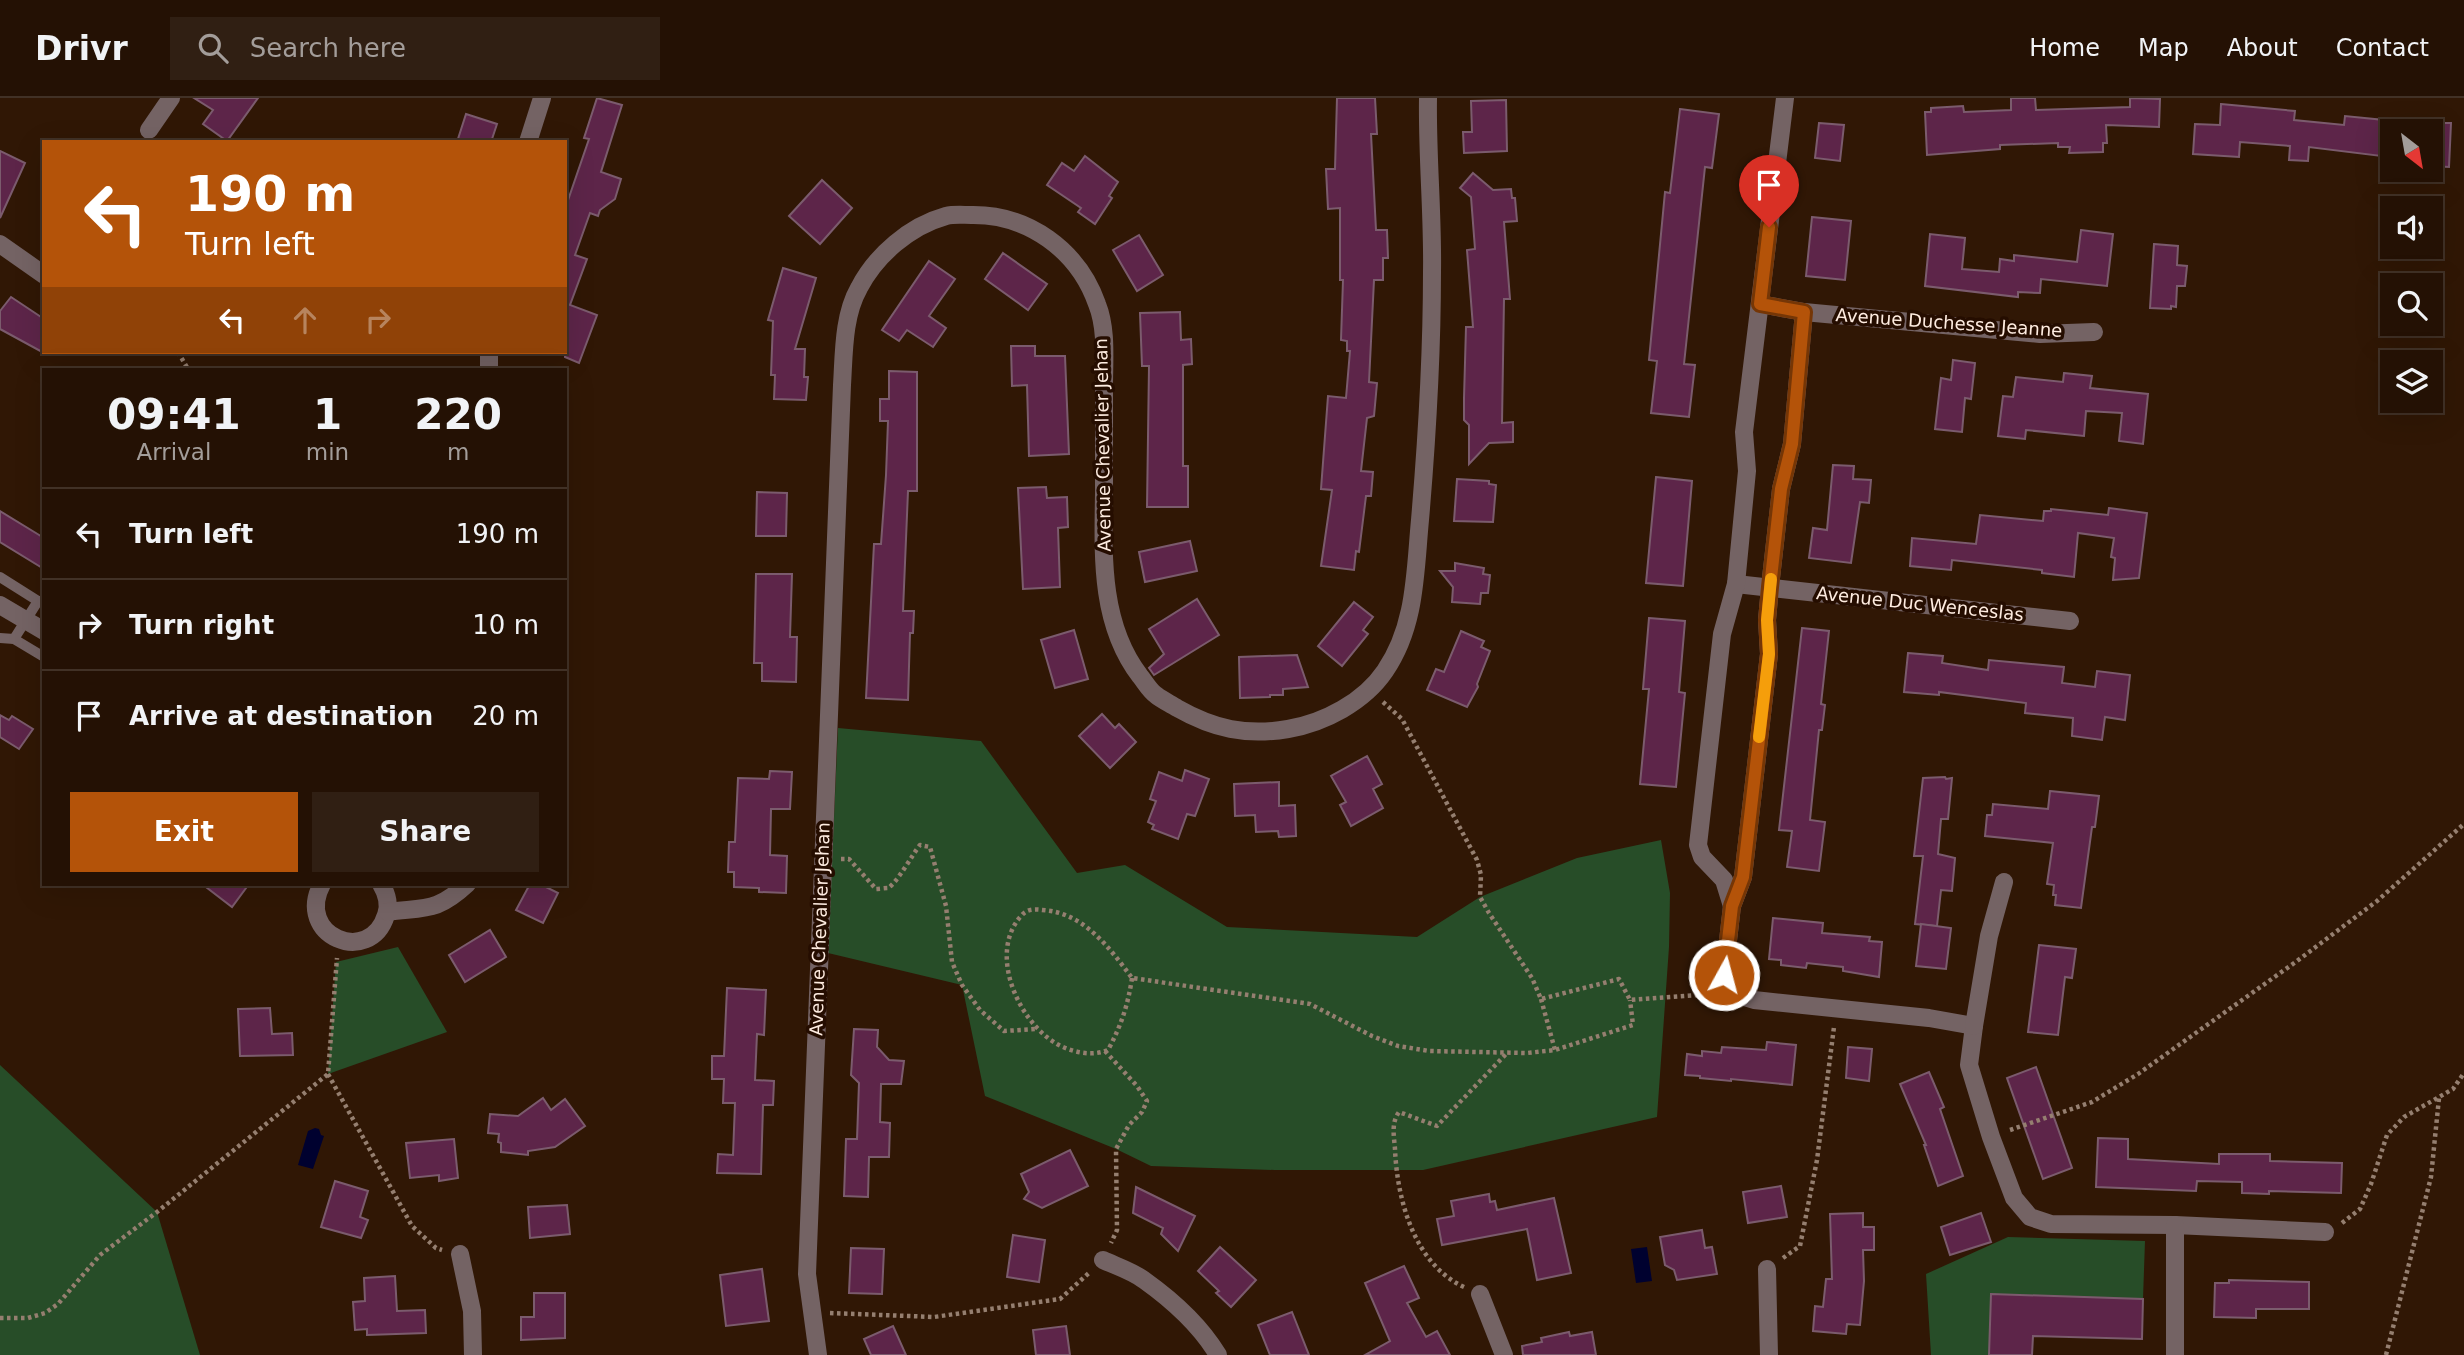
<!DOCTYPE html>
<style>
:root{--surface:#241104;--page:#301f13;--text:#f1f3f6;--muted:#a39d9a;--line:#413126;--accent:#b45309}
body{margin:0;font-family:"DejaVu Sans",sans-serif;background:var(--page);color:var(--text);height:100vh;display:flex;flex-direction:column;font-size:26px;white-space:nowrap}
*{box-sizing:border-box;margin:0}
p{font-size:23px;color:var(--muted)}
.icon{flex:none;width:38px;height:38px;fill:none;stroke:currentColor;stroke-width:2;stroke-linecap:round;stroke-linejoin:round}
.map{position:relative;flex:1;overflow:hidden}
.sheet{position:absolute;left:42px;top:270px;width:525px;height:518px;display:flex;flex-direction:column;background:var(--surface);border-radius:0px;box-shadow:0 7px 28px #0002,0 0 0 2px var(--line)}
.sheet>*{flex:none}
.top-card{position:absolute;left:42px;top:42px;width:525px;height:214px;border-radius:0px;box-shadow:0 7px 28px #0002,0 0 0 2px var(--line);background:#b45309;color:#fff;overflow:hidden}
.needle{width:46px;rotate:149deg}
.tools{position:absolute;left:2380px;top:21px;display:grid;gap:14px}
.tools a{display:grid;place-items:center;width:63px;height:63px;border-radius:0px;background:var(--surface);box-shadow:0 7px 28px #0002,0 0 0 2px var(--line);font-size:35px}
.pin{position:absolute;display:grid;place-items:center;width:60px;height:60px;color:#fff;margin:-72px -30px;border-radius:50% 50% 50% 0;rotate:-45deg;box-shadow:0 0 7px #0007}
.pin .icon{rotate:45deg}
.me{position:absolute;width:77px;margin:-38px;rotate:7deg;stroke-linejoin:round;filter:drop-shadow(0 0 5px #0008)}
.turn{display:flex;align-items:center;gap:24px;height:147px;padding:0 28px;font-size:32px}
.turn .icon{width:91px;height:91px;stroke-width:2.5}
.turn b{display:block;font-size:49px;line-height:60px}
.lanes{display:flex;align-items:center;height:66px;padding:0 28px;background:#0003;justify-content:center;gap:35px;direction:ltr}
.lanes .off{opacity:.35}
.eta{display:flex;justify-content:space-evenly;align-items:center;height:119px;text-align:center}
.eta b{font-size:42px;font-weight:700;line-height:49px}
.cta{display:flex;gap:14px;margin-top:auto;padding:14px 28px}
.cta a{flex:1;height:80px;border-radius:0px;background:var(--accent);color:#fff;font-size:28px;font-weight:700;line-height:80px;text-align:center}
.cta a+a{background:var(--page);color:var(--text)}
ul{padding:0;list-style:none}
li{display:flex;align-items:center;gap:21px;height:91px;padding:0 28px;border-top:2px solid var(--line)}
li div{flex:1}
li b{display:block;font-size:26px}
li em{font-style:normal}
header{display:flex;align-items:center;gap:42px;box-sizing:border-box;height:98px;padding:0 35px;background:var(--surface);border-bottom:2px solid var(--line)}
header strong{font-size:33px}
nav{display:flex;gap:38px;margin-inline-start:auto;font-size:24px}
.search{width:490px;height:63px;background:var(--page);display:flex;align-items:center;gap:18px;box-sizing:border-box;padding:0 24px;border-radius:0px;color:var(--muted);font-size:26px}
.map>svg:first-child{display:block}
</style>
<header>
<strong>Drivr</strong>
<div class="search"><svg class="icon" aria-label="search" viewBox="0 0 24 24"><circle cx="10" cy="10" r="6"/><path d="M15 15l6 6"/></svg>Search here</div>
<nav><a>Home</a><a>Map</a><a>About</a><a>Contact</a></nav>
</header>
<div class="map">
<svg width="2464" height="1257" viewBox="0 0 2464 1257">
<rect width="100%" height="100%" fill="#301705"/>
<g fill="#274d28">
<polygon points="838,630 981,643 1077,775 1125,767 1227,829 1417,839 1480,799 1577,760 1661,742 1670,795 1669,849 1657,1019 1423,1072 1275,1072 1151,1068 1116,1051 985,998 962,887 828,855"/>
<polygon points="398,849 447,934 328,976 336,864"/>
<polygon points="0,967 157,1114 200,1257 0,1257"/>
<polygon points="2008,1139 2145,1143 2143,1201 2093,1200 1989,1257 1931,1257 1926,1176"/>
</g>
<g fill="#00012f">
<polygon points="315,1030 319,1031 321,1037 324,1038 313,1071 298,1067 308,1033"/>
<polygon points="1647,1149 1652,1183 1636,1185 1631,1151"/>
</g>
<g fill="#5d2549" stroke="#7b5b6d" stroke-width="2">
<polygon points="194,0 258,0 227,43 203,26 213,12"/>
<polygon points="597,0 622,7 601,74 621,81 615,101 600,112 598,118 590,115 575,157 587,161 570,207 597,217 579,265 565,259 565,111 589,41 584,40"/>
<polygon points="1337,0 1375,0 1377,36 1371,36 1376,132 1387,132 1388,160 1383,160 1383,182 1374,182 1369,284 1377,285 1374,318 1367,320 1361,373 1373,374 1371,398 1366,398 1359,454 1356,453 1354,472 1321,468 1332,392 1321,391 1328,298 1346,300 1350,253 1347,253 1347,243 1341,242 1343,182 1340,182 1340,110 1328,111 1326,71 1335,71"/>
<polygon points="2011,0 2035,0 2036,12 2130,9 2130,0 2160,1 2159,29 2106,27 2107,45 2103,45 2103,54 2069,55 2070,49 2058,49 2058,45 2000,47 2000,51 1927,57 1925,14 1931,14 1931,10 1963,8 1964,14 2011,12"/>
<polygon points="1506,2 1507,53 1464,55 1463,34 1472,34 1471,3"/>
<polygon points="2221,6 2295,13 2294,22 2344,27 2345,18 2384,22 2381,58 2309,49 2308,63 2289,62 2290,48 2240,44 2239,59 2193,56 2195,26 2220,27"/>
<polygon points="1680,11 1719,16 1712,70 1705,69 1684,266 1695,267 1689,319 1651,315 1657,263 1649,262 1665,94 1670,95"/>
<polygon points="466,16 497,26 491,44 457,44"/>
<polygon points="1819,25 1844,27 1840,63 1815,60"/>
<polygon points="2431,25 2451,25 2449,69 2431,68"/>
<polygon points="0,53 25,65 0,120"/>
<polygon points="1085,58 1118,84 1109,98 1112,100 1095,126 1078,114 1081,110 1047,87 1062,65 1074,73"/>
<polygon points="1473,75 1493,92 1511,91 1512,100 1515,100 1517,123 1504,124 1510,201 1504,201 1502,325 1513,324 1513,344 1489,345 1469,366 1469,327 1464,322 1464,300 1466,229 1473,229 1467,152 1475,151 1471,99 1460,90"/>
<polygon points="822,82 852,110 820,146 789,118"/>
<polygon points="1812,119 1851,123 1845,182 1806,178"/>
<polygon points="2081,132 2113,136 2107,188 2041,181 2040,195 2018,194 2018,199 1925,188 1930,136 1965,140 1962,171 1999,174 2000,161 2014,163 2014,157 2077,164"/>
<polygon points="1139,137 1163,177 1137,193 1113,152"/>
<polygon points="2154,146 2178,148 2177,167 2187,168 2185,188 2177,188 2176,209 2171,208 2171,211 2150,210"/>
<polygon points="1003,155 1047,186 1028,212 985,181"/>
<polygon points="929,163 955,181 929,218 946,230 933,249 907,232 899,243 882,232"/>
<polygon points="783,170 816,180 795,251 805,251 804,279 808,279 806,302 774,301 775,277 771,277 773,223 768,222"/>
<polygon points="11,199 44,221 44,255 0,231 0,213"/>
<polygon points="1180,214 1181,242 1191,241 1192,266 1183,267 1183,368 1188,368 1188,409 1147,409 1149,268 1142,268 1140,215"/>
<polygon points="1011,248 1035,248 1035,258 1065,258 1069,356 1029,358 1027,287 1012,288"/>
<polygon points="1953,262 1975,265 1971,301 1965,300 1962,334 1935,331 1941,280 1951,282"/>
<polygon points="889,273 917,274 917,393 908,393 903,513 914,513 913,535 910,535 908,602 866,600 874,446 881,446 886,377 888,323 880,323 880,301 889,301"/>
<polygon points="2064,275 2092,278 2090,290 2148,296 2143,346 2119,343 2122,315 2086,313 2084,338 2026,332 2025,341 1998,338 2003,298 2013,299 2016,279 2063,284"/>
<polygon points="1833,367 1854,368 1853,381 1871,382 1869,405 1860,404 1851,465 1809,460 1813,430 1827,432"/>
<polygon points="1656,379 1692,383 1683,488 1646,485"/>
<polygon points="1457,381 1489,383 1489,386 1496,387 1493,424 1454,423"/>
<polygon points="1046,389 1047,400 1067,399 1068,429 1058,430 1060,489 1023,491 1018,390"/>
<polygon points="757,394 787,395 786,438 756,438"/>
<polygon points="2109,410 2147,415 2139,480 2113,482 2115,460 2111,459 2114,440 2078,435 2074,479 2042,475 2042,472 1952,462 1951,472 1910,468 1912,440 1976,446 1980,417 2043,423 2044,413 2051,413 2051,411 2108,417"/>
<polygon points="0,413 44,440 44,471 0,444"/>
<polygon points="1190,443 1197,473 1145,484 1139,454"/>
<polygon points="1455,465 1484,470 1483,476 1490,477 1488,495 1481,495 1480,506 1452,504 1453,489 1440,473 1455,473"/>
<polygon points="756,476 792,476 790,539 797,539 796,584 762,583 762,565 754,565"/>
<polygon points="1197,501 1219,537 1154,577 1149,570 1164,556 1149,531"/>
<polygon points="1354,504 1373,519 1363,532 1368,536 1342,568 1318,548"/>
<polygon points="1649,520 1685,523 1679,594 1685,595 1676,689 1640,686 1649,591 1643,591"/>
<polygon points="1802,530 1829,533 1821,606 1825,607 1822,632 1819,632 1810,722 1825,724 1819,773 1787,769 1792,733 1779,732"/>
<polygon points="1074,532 1088,581 1055,590 1041,542"/>
<polygon points="1461,533 1484,543 1481,549 1490,553 1477,586 1478,589 1467,609 1427,592 1436,571 1444,574"/>
<polygon points="1908,555 1943,558 1942,565 1988,572 1989,562 2064,569 2062,585 2095,589 2097,573 2130,577 2125,622 2105,619 2102,642 2072,638 2073,620 2025,615 2026,605 1939,594 1939,597 1904,594"/>
<polygon points="1297,557 1308,589 1283,591 1283,597 1270,597 1270,599 1240,600 1239,559"/>
<polygon points="1102,616 1115,630 1119,626 1136,644 1110,670 1079,638"/>
<polygon points="0,617 9,622 12,618 33,631 19,651 0,639"/>
<polygon points="1367,658 1382,686 1373,691 1383,710 1351,728 1340,707 1346,704 1331,678"/>
<polygon points="1185,672 1209,681 1195,718 1187,716 1178,741 1152,731 1154,727 1148,724 1156,703 1150,701 1159,674 1182,683"/>
<polygon points="770,673 792,674 790,711 771,711 770,757 787,758 786,795 759,794 759,790 734,789 734,774 728,774 729,744 735,744 738,680 769,681"/>
<polygon points="1945,679 1946,681 1952,680 1948,721 1941,721 1938,756 1955,760 1952,793 1941,792 1937,828 1915,826 1923,758 1914,758 1923,680"/>
<polygon points="1279,684 1279,708 1295,707 1296,738 1279,739 1278,733 1256,734 1255,717 1235,718 1234,686"/>
<polygon points="2050,693 2099,698 2095,729 2092,729 2081,810 2055,807 2056,797 2053,797 2054,787 2047,786 2053,745 1985,738 1987,717 1992,717 1993,706 2048,711"/>
<polygon points="202,786 249,786 232,809"/>
<polygon points="530,786 540,786 558,795 543,825 516,812"/>
<polygon points="1773,820 1823,825 1822,835 1870,839 1869,843 1882,844 1879,879 1843,873 1843,869 1807,865 1806,870 1781,867 1781,862 1769,861"/>
<polygon points="1921,826 1951,830 1946,871 1916,868"/>
<polygon points="490,832 506,859 465,884 449,857"/>
<polygon points="2039,847 2076,851 2072,880 2065,879 2058,937 2028,934"/>
<polygon points="727,890 766,892 764,937 757,936 755,982 774,983 773,1007 763,1007 761,1076 717,1075 718,1056 733,1057 735,1005 723,1005 724,981 712,981 712,958 724,958"/>
<polygon points="270,910 272,936 292,935 293,957 240,958 238,911"/>
<polygon points="854,931 878,932 877,949 889,962 904,963 901,986 881,986 880,1024 890,1025 889,1059 869,1059 868,1099 844,1098 846,1041 857,1041 859,985 851,977"/>
<polygon points="1767,944 1796,947 1792,987 1731,981 1731,983 1700,980 1700,978 1685,977 1687,956 1702,958 1702,953 1721,955 1722,949 1766,952"/>
<polygon points="1848,949 1872,951 1869,983 1846,980"/>
<polygon points="2036,969 2072,1070 2043,1081 2007,980"/>
<polygon points="1929,974 1944,1009 1940,1011 1963,1078 1938,1088 1924,1047 1926,1047 1900,986"/>
<polygon points="543,1000 551,1012 565,1001 585,1028 555,1049 528,1053 528,1057 501,1054 501,1045 498,1044 499,1036 488,1035 490,1016 518,1018"/>
<polygon points="2098,1040 2128,1041 2128,1061 2219,1066 2219,1056 2270,1056 2270,1063 2342,1065 2341,1095 2269,1093 2269,1096 2242,1095 2242,1084 2197,1083 2196,1093 2096,1089"/>
<polygon points="454,1041 458,1080 439,1083 439,1077 410,1080 406,1045"/>
<polygon points="1070,1052 1088,1088 1042,1110 1024,1101 1029,1094 1021,1076"/>
<polygon points="335,1083 368,1093 360,1119 368,1122 361,1140 321,1129"/>
<polygon points="1781,1088 1787,1119 1748,1125 1743,1094"/>
<polygon points="1136,1089 1195,1118 1178,1153 1161,1136 1163,1130 1133,1115"/>
<polygon points="1489,1096 1490,1104 1495,1103 1497,1112 1554,1100 1571,1175 1537,1182 1527,1131 1442,1147 1437,1121 1454,1118 1451,1103"/>
<polygon points="567,1107 570,1136 530,1140 528,1109"/>
<polygon points="1863,1115 1863,1129 1874,1129 1874,1152 1863,1152 1864,1183 1860,1227 1847,1226 1846,1236 1813,1233 1815,1208 1823,1209 1826,1181 1832,1181 1830,1116"/>
<polygon points="1981,1115 1991,1144 1950,1157 1941,1129"/>
<polygon points="1702,1132 1705,1150 1712,1149 1717,1176 1677,1182 1674,1172 1665,1167 1660,1139"/>
<polygon points="1013,1137 1045,1142 1039,1184 1007,1179"/>
<polygon points="1220,1149 1256,1182 1231,1209 1216,1195 1219,1193 1198,1173"/>
<polygon points="851,1150 884,1151 882,1196 849,1195"/>
<polygon points="1404,1168 1419,1200 1407,1205 1426,1239 1437,1233 1450,1257 1365,1257 1390,1243 1365,1185"/>
<polygon points="762,1171 769,1223 726,1228 720,1177"/>
<polygon points="395,1178 397,1213 425,1212 426,1235 367,1237 367,1231 355,1232 353,1204 365,1203 364,1180"/>
<polygon points="2229,1182 2309,1184 2309,1211 2256,1211 2256,1220 2214,1219 2215,1185 2229,1185"/>
<polygon points="534,1195 565,1195 565,1240 521,1242 521,1219 534,1219"/>
<polygon points="1991,1196 2143,1201 2142,1241 2033,1238 2032,1257 1989,1257"/>
<polygon points="1292,1214 1309,1257 1270,1257 1258,1227"/>
<polygon points="893,1228 906,1257 871,1257 864,1241"/>
<polygon points="1066,1228 1070,1257 1036,1257 1033,1232"/>
<polygon points="1569,1234 1570,1238 1592,1234 1596,1257 1523,1257 1522,1248 1542,1244 1541,1240"/>
</g>
<g fill="none" stroke-linecap="round" stroke-linejoin="round">
<g stroke="#957f70" stroke-width="4.5" stroke-dasharray="3.5 3.5" stroke-linecap="butt">
<polyline points="178,254 188,271"/>
<polyline points="1383,604 1402,621 1477,762 1481,777 1480,799 1489,815 1532,880 1541,901 1619,881 1630,902 1713,896"/>
<path d="M841,761H849L876,791C877,791 886,790 888,790C897,785 912,757 920,747L930,749L946,808L952,864L962,887L980,912L1004,933L1036,931"/>
<path d="M1132,880C1128,907 1121,928 1108,952C1091,959 1072,954 1057,946C1018,924 987,854 1022,817C1027,811 1035,811 1042,812C1083,814 1109,849 1132,880L1310,906L1372,938L1398,948L1429,953L1527,955L1555,952L1633,927L1630,902"/>
<polyline points="1541,901 1555,952"/>
<polyline points="1105,953 1137,988 1147,1003 1142,1014 1129,1027 1116,1051 1117,1132 1111,1145"/>
<polyline points="328,976 412,1128 436,1150 442,1152"/>
<polyline points="2010,1032 2092,1004 2138,976 2297,863 2377,803 2464,726"/>
<polyline points="2342,1125 2360,1111 2371,1086 2387,1037 2404,1019 2453,991 2464,975"/>
<polyline points="1783,1160 1800,1148 1817,1062 1834,929"/>
<path d="M1464,1189C1414,1166 1397,1101 1395,1051C1394,1038 1391,1025 1399,1014L1437,1028L1506,956"/>
<polyline points="830,1215 934,1219 1060,1201 1090,1174"/>
<polyline points="0,1220 28,1220 45,1215 58,1206 100,1157 157,1114 328,976 337,860"/>
<polyline points="2386,1257 2431,1079 2439,1000"/>
</g>
<g stroke="#746364" stroke-width="10">
<polyline points="0,479 38,503 44,503"/>
<polyline points="0,540 14,541 44,559"/>
<polyline points="14,541 38,503"/>
</g>
<g stroke="#746364" stroke-width="18">
<polyline points="149,32 171,0"/>
<polyline points="528,44 542,0"/>
<polyline points="0,146 44,177"/>
<polyline points="1760,206 1804,214 1792,346 1781,391 1770,489 1767,522 1769,556 1743,779 1732,808 1724,877 1731,895 1754,902 1929,920 1974,928 1969,967 1991,1039 2014,1100 2030,1119 2051,1126 2175,1127 2325,1134"/>
<polyline points="1804,214 2040,236 2094,234"/>
<polyline points="489,254 489,271"/>
<polyline points="1736,486 2070,523"/>
<polyline points="0,507 44,533"/>
<path d="M322,786C294,838 370,869 386,817C390,806 387,796 381,786"/>
<polyline points="1732,808 1724,782 1702,759 1698,747 1722,536 1736,486 1747,373 1744,334 1785,0"/>
<path d="M388,814C426,809 437,814 467,786"/>
<polyline points="1974,928 1989,838 2004,784"/>
<polyline points="2175,1127 2175,1257"/>
<polyline points="460,1156 472,1213 473,1257"/>
<path d="M1103,1162C1116,1168 1132,1173 1144,1182C1172,1202 1200,1227 1218,1257"/>
<polyline points="1767,1171 1769,1257"/>
<polyline points="1480,1196 1504,1257"/>
<path d="M818,1257L807,1176L842,287C844,256 843,218 859,190C876,157 910,128 946,118C954,116 963,117 971,117C1028,116 1078,152 1097,206C1107,231 1104,261 1104,288C1104,324 1104,360 1104,395C1103,458 1100,526 1140,578C1145,584 1150,593 1156,597C1162,602 1171,606 1177,610C1214,631 1246,638 1288,631C1324,625 1364,604 1385,573C1416,528 1415,474 1420,422C1427,340 1432,256 1432,174C1433,116 1427,58 1428,0"/>
</g>
</g>
<g fill="none" stroke-linecap="round" stroke-linejoin="round">
<g stroke="#753606" stroke-width="18">
<polyline id="route" points="1724,877 1732,808 1743,779 1769,556 1767,522 1770,489 1781,391 1792,346 1804,214 1760,206 1769,129"/>
</g>
<use href="#route" stroke="#b45309" stroke-width="12"/>
<polyline stroke="#f59e0b" stroke-width="12" points="1759,639 1769,556 1767,522 1771,481"/>
</g>
<g text-anchor="middle" stroke-width="7" stroke-linejoin="round" paint-order="stroke">
<g font-size="18" fill="#feece0" stroke="#250d00">
<text transform="translate(1949 225) rotate(4)" y="6">Avenue Duchesse Jeanne</text>
<text transform="translate(1103 347) rotate(-91)" y="6">Avenue Chevalier Jehan</text>
<text transform="translate(1920 506) rotate(6)" y="6">Avenue Duc Wenceslas</text>
<text transform="translate(820 831) rotate(-88)" y="6">Avenue Chevalier Jehan</text>
</g>
</g>
</svg>
<div class="tools">
<a><svg class="needle" viewBox="-14 -14 28 28"><path d="M0-13l5 13h-10z" fill="#e53935"/><path d="M0 13l5-13h-10z" fill="#a39d9a"/></svg></a>
<a><svg class="icon" aria-label="sound" viewBox="0 0 24 24"><path d="M4 9h4l5-4v14l-5-4H4zM17 9q2 3 0 6"/></svg></a>
<a><svg class="icon" aria-label="search" viewBox="0 0 24 24"><circle cx="10" cy="10" r="6"/><path d="M15 15l6 6"/></svg></a>
<a><svg class="icon" aria-label="layers" viewBox="0 0 24 24"><path d="M12 4l9 5-9 5-9-5zM3 14l9 5 9-5"/></svg></a>
</div>
<div class="pin" style="left:1769px;top:129px;background:#d93025"><svg class="icon" aria-label="arrive" viewBox="0 0 24 24"><path d="M6 21V4h12l-3 4 3 4H6"/></svg></div>
<svg class="me" style="left:1724px;top:877px" viewBox="-20 -20 40 40"><circle r="17" fill="#b45309" stroke="#fff" stroke-width="3"/><path d="M0-11L8 9 0 5-8 9z" fill="#fff"/></svg>
<div class="top-card">
<div class="turn"><svg class="icon" aria-label="left" viewBox="0 0 24 24"><path d="M17 20v-9H6M10 6l-5 5 5 5"/></svg><div><b>190 m</b>Turn left</div></div>
<div class="lanes"><svg class="icon" aria-label="left" viewBox="0 0 24 24"><path d="M17 20v-9H6M10 6l-5 5 5 5"/></svg><svg class="icon off" aria-label="ahead" viewBox="0 0 24 24"><path d="M12 20V5M6 11l6-6 6 6"/></svg><svg class="icon off" aria-label="right" viewBox="0 0 24 24"><path d="M7 20v-9h11M14 6l5 5-5 5"/></svg></div>
</div>
<section class="sheet">
<div class="eta">
<div><b>09:41</b><p>Arrival</p></div>
<div><b>1</b><p>min</p></div>
<div><b>220</b><p>m</p></div>
</div>
<ul>
<li><svg class="icon" aria-label="left" viewBox="0 0 24 24"><path d="M17 20v-9H6M10 6l-5 5 5 5"/></svg><div><b>Turn left</b></div><em>190 m</em></li>
<li><svg class="icon" aria-label="right" viewBox="0 0 24 24"><path d="M7 20v-9h11M14 6l5 5-5 5"/></svg><div><b>Turn right</b></div><em>10 m</em></li>
<li><svg class="icon" aria-label="arrive" viewBox="0 0 24 24"><path d="M6 21V4h12l-3 4 3 4H6"/></svg><div><b>Arrive at destination</b></div><em>20 m</em></li>
</ul>
<div class="cta"><a>Exit</a><a>Share</a></div>
</section>
</div>
